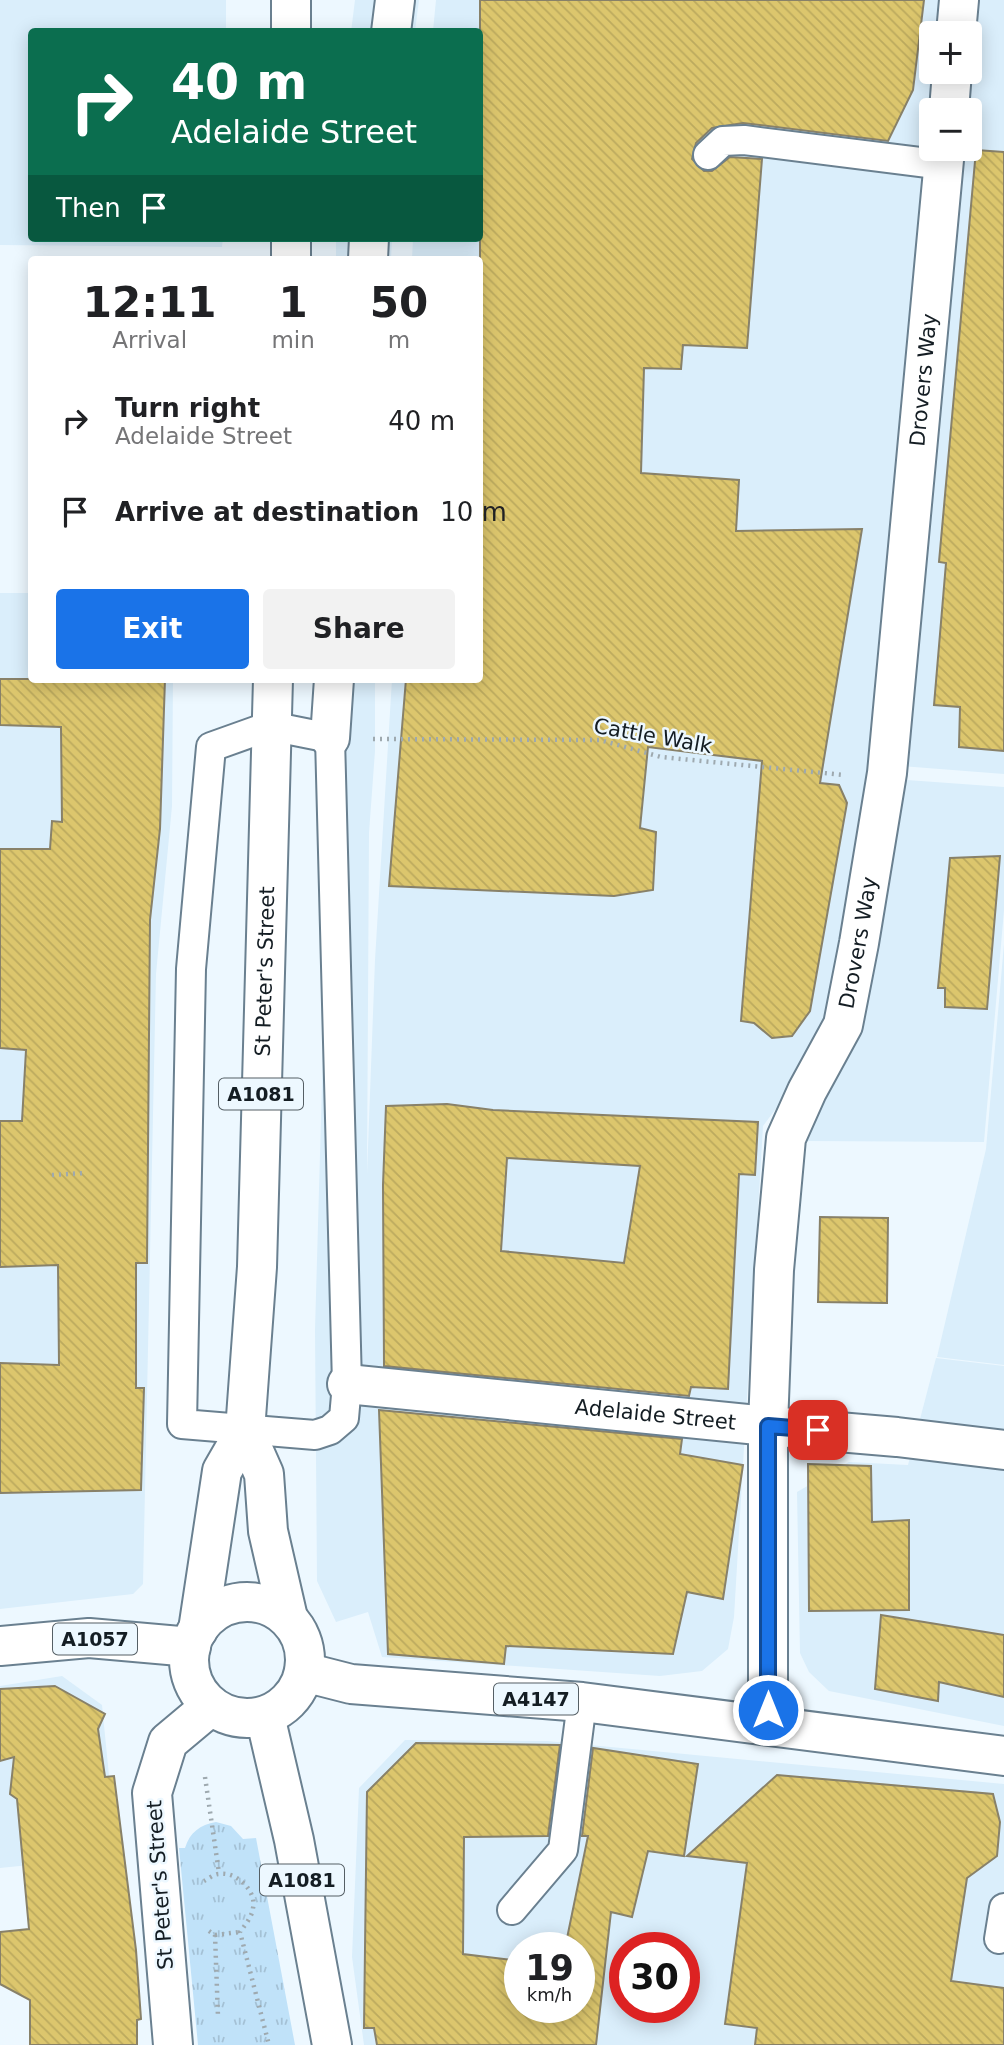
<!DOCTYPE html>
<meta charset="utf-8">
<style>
:root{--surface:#fff;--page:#f2f2f2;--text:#202124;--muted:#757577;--accent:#1a73e8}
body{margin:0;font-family:"DejaVu Sans",sans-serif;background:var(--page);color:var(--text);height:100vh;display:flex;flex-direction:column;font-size:26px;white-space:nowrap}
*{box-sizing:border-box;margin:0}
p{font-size:23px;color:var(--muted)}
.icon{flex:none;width:38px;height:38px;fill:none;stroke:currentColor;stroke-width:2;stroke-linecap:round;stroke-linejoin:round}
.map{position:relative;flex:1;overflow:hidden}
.sheet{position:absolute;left:28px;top:256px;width:455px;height:427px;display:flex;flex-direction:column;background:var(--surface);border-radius:7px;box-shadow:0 4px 18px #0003}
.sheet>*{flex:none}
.guide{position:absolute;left:28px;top:28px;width:455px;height:214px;border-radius:7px;box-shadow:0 4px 18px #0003;background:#0b6e4f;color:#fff;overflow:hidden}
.fabs{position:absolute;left:919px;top:21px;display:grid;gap:14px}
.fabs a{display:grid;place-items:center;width:63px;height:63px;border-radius:7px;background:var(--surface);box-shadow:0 4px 18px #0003;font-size:35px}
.speed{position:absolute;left:504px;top:1932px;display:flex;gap:14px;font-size:35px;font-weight:700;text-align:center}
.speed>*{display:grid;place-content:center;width:91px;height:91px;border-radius:50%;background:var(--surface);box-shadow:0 4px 18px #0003;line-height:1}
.speed small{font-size:18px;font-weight:400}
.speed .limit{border:10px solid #d22;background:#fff;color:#111}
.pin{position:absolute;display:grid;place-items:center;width:60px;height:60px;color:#fff;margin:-30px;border-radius:14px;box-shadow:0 4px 10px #0006}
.me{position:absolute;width:77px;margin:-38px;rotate:0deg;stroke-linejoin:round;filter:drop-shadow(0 0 5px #0008)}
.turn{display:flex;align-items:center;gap:24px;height:147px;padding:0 28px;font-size:32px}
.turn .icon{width:91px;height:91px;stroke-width:2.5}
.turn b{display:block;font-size:49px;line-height:60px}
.then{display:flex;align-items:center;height:66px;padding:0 28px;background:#0003;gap:14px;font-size:26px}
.eta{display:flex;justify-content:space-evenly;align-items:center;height:119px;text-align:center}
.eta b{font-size:42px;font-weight:700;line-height:49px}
.primary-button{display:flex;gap:14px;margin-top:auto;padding:14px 28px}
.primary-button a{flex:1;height:80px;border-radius:7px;background:var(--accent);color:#fff;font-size:28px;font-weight:700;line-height:80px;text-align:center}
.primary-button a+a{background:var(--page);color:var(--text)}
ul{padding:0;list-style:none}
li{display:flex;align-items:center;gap:21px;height:91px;padding:0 28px}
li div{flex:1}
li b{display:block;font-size:26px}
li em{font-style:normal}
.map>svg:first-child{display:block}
</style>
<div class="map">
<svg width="1004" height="2045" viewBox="0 0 1004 2045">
<defs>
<pattern id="grass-tufts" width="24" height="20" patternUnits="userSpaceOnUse" patternTransform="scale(1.75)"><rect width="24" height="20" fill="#c0e2f9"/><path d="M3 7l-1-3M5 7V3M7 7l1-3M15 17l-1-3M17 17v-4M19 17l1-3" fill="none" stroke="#a4c1d5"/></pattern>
<pattern id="building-back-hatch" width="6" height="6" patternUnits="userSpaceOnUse" patternTransform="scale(1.75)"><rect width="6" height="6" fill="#dcc66d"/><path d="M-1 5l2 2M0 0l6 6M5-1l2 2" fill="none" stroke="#bcaa5e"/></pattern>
</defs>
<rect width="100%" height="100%" fill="#edf8ff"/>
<g fill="#daeefb" fill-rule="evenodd">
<polygon points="0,0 226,0 226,31 32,32 32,238 223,238 222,247 0,245"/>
<polygon points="355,0 419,0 415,31 351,32"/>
<path d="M436,0H1004V774L901,766L836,1028L763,1126L734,1617L728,1649L702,1671L660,1676L382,1657L368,1612L336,1622L317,1581L315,1330L323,1049L324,679H375V751L369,833L367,1174L375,960L392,679H480V259H412L413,238H480V32L433,31ZM931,33H970V72H931ZM931,110H970V149H931Z"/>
<polygon points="336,238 392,238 391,259 336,259"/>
<polygon points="0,593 31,593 32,679 173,679 172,806 156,974 143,1584 133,1594 0,1609"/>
<polygon points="893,779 1004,787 1004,910 984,1142 806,1141 815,1117"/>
<polygon points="1004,944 1004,1365 937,1357 986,1149"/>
<polygon points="936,1358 1004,1366 1004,1726 829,1691 809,1672 800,1653 797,1492 849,1462 908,1465"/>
<polygon points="62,1676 102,1705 117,1856 0,1868 0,1686"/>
<path d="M405,1740L547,1741L1004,1784V2045H364L352,1957L359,1788ZM520,1948H579V2007H520ZM625,1948H684V2007H625Z"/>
</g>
<path fill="url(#grass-tufts)" d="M216,1822L231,1826L243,1839L256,1838L295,2045H198L179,1848H185C190,1832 200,1825 216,1822Z"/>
<g fill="url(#building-back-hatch)" stroke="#888169" stroke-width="2" fill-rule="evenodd">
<polygon points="480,0 924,0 913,90 888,141 743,123 712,128 696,143 692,159 704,171 712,171 730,157 762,159 747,348 683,345 681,369 644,368 641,473 739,480 736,531 862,529 820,783 839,785 847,803 810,1011 792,1036 772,1038 754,1023 741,1021 762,761 648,747 640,828 656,832 653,890 614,896 389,886 406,679 480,679"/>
<polygon points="976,150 1004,152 1004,751 959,747 960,707 934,705 946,563 939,562"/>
<polygon points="0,679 165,679 160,829 150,920 147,1263 136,1263 136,1388 144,1388 141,1490 0,1493 0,1363 59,1365 58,1265 0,1267 0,1121 22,1121 26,1050 0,1048 0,849 50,849 52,821 62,822 61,727 0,725"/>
<polygon points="1000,856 987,1009 945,1007 945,988 938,988 950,858"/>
<path d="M447,1104L493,1110L758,1122L755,1175L739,1174L728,1389L691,1387L689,1396L384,1366L383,1185L386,1106ZM507,1158L640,1166L624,1263L501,1251Z"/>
<polygon points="820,1217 888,1218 887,1303 818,1302"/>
<polygon points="379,1410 682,1439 680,1454 743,1465 723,1599 687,1592 673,1654 506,1646 504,1664 388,1654"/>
<polygon points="808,1464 871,1466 872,1522 909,1520 909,1610 809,1611"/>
<polygon points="881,1615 1004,1635 1004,1697 939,1682 938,1701 875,1689"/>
<polygon points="55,1686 105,1714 98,1729 105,1777 114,1776 136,1950 141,2019 137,2020 137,2045 30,2045 30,2000 0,1984 0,1932 29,1929 17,1799 10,1794 14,1757 0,1761 0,1689"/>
<polygon points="416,1743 560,1745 548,1836 464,1837 463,1954 520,1961 520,2007 579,2007 579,1948 565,1948 588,1836 582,1836 593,1748 698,1764 684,1856 648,1851 632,1917 611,1912 596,2045 377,2045 374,2028 364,2028 367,1792"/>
<polygon points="777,1775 993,1794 1000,1822 997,1856 967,1878 951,1981 1004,1988 1004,2045 755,2045 757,2028 725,2024 747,1863 687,1856"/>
</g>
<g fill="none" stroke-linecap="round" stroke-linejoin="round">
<g stroke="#6a8090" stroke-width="32">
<g id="service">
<polyline points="708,155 723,141 744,140 944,165"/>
<polygon points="270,726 330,738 347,1384 344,1418 330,1430 315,1435 182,1424 191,969 211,747"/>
<polyline points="512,1910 563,1850 582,1702"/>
<polyline points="999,1939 1004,1908"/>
</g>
</g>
<g stroke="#6a8090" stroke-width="42">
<g id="pedestrian">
<polyline points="391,32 395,0"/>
<polyline points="368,259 369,238"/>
<polyline points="330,738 334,679"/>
<path id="s1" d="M347,1384L768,1426"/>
</g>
</g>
<g stroke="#6a8090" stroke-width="42">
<g id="minor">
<polyline points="956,33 959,0"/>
<polyline points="949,110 952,72"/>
<polyline points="768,1426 897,1437 1004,1450"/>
<path id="s2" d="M768,1725V1426L774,1270L786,1138L807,1091L843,1025L859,943L887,773L945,149"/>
<polyline points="173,2045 152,1793 168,1742 211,1706"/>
</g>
</g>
<g stroke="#6a8090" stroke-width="42">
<g id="primary">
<polyline points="291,0 291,32"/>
<polyline points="291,238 291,259"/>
<polyline points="245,1431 264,1474 268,1531 288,1618"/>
<circle cx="247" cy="1660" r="58"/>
<path id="s3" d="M198,1630L222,1471L245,1431L257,1267L273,679"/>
<polyline points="0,1646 89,1638 191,1647"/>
<polyline points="304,1672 351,1684 582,1702 1004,1756"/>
<polyline points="265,1716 294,1840 332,2045"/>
</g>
</g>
<g stroke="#9ea9af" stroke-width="4.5" stroke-dasharray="2 5" stroke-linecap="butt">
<polyline points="373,739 600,740 661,757 844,775"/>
<polyline points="52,1175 85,1173"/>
<polyline points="205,1777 219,1873"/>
<path d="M204,1881C208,1879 214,1874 219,1874C236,1871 257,1891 253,1908C252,1917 245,1925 240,1932L269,2045"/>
<polyline points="209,1931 215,1935 218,2017"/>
<polyline points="215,1935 240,1932"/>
</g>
<use href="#service" stroke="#fff" stroke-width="28"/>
<use href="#pedestrian" stroke="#fff" stroke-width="38"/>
<use href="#minor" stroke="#fff" stroke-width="38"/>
<use href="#primary" stroke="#fff" stroke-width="38"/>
</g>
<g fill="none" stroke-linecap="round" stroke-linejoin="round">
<g stroke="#114b97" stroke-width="18">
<polyline id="route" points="768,1710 768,1426 818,1430"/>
</g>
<use href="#route" stroke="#1a73e8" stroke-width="12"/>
</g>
<g text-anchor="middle" stroke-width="5" stroke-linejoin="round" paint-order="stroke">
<g fill="#edf8ff" stroke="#555f65" stroke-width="2">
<rect x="219" y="1078.5" width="84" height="31" rx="5"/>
<rect x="53" y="1623.5" width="84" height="31" rx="5"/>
<rect x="494" y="1683.5" width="84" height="31" rx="5"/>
<rect x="260" y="1864.5" width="84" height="31" rx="5"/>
</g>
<g font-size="19" font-weight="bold" fill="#141d23">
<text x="261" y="1101">A1081</text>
<text x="95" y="1646">A1057</text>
<text x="536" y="1706">A4147</text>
<text x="302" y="1887">A1081</text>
</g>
<g font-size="21" fill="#141d23" stroke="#edf8ff">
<text dy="7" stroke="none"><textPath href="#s2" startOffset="1365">Drovers Way</textPath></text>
<text transform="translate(653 736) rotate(10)" y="7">Cattle Walk</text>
<text dy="7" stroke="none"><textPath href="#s2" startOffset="798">Drovers Way</textPath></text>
<text dy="7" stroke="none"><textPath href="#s3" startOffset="667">St Peter's Street</textPath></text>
<text dy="7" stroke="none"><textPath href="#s1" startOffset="310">Adelaide Street</textPath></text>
<text transform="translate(160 1885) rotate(-94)" y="7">St Peter's Street</text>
</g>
</g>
</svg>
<div class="fabs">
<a>+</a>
<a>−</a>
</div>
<div class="speed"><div>19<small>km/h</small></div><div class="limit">30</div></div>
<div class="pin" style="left:818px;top:1430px;background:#d93025"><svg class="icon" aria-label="arrive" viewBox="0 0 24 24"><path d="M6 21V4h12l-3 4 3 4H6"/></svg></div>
<svg class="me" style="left:768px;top:1710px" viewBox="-20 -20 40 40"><circle r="17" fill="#1a73e8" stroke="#fff" stroke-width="3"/><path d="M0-11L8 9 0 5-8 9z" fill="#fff"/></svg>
<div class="guide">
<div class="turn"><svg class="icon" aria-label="right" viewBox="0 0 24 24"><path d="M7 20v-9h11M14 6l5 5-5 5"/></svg><div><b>40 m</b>Adelaide Street</div></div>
<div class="then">Then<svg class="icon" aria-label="arrive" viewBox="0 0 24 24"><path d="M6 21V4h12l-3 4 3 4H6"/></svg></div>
</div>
<section class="sheet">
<div class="eta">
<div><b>12:11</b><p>Arrival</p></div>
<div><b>1</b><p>min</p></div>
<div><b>50</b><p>m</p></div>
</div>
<ul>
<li><svg class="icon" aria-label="right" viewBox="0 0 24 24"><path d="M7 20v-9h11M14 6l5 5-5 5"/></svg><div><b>Turn right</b><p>Adelaide Street</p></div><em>40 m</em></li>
<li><svg class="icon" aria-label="arrive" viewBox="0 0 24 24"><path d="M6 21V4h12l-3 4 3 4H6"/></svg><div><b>Arrive at destination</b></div><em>10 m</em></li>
</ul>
<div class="primary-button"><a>Exit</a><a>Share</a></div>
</section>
</div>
